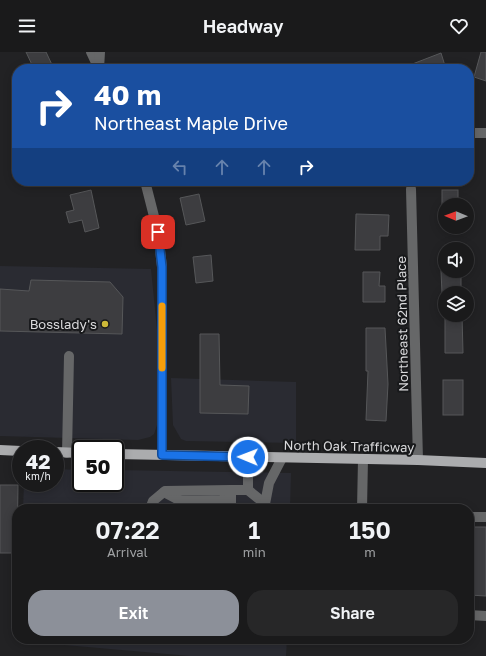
<!DOCTYPE html>
<style>
:root{--surface:#1a1a1b;--page:#272728;--text:#f1f3f6;--muted:#9fa1a3;--line:#38383a;--accent:#8c9099}
body{margin:0;font-family:"Golos Text",sans-serif;background:var(--page);color:var(--text);height:100vh;display:flex;flex-direction:column;font-size:15px;white-space:nowrap}
*{box-sizing:border-box;margin:0}
p{font-size:13px;color:var(--muted)}
.icon{flex:none;width:22px;height:22px;fill:none;stroke:currentColor;stroke-width:2;stroke-linecap:round;stroke-linejoin:round}
.map{position:relative;flex:1;overflow:hidden}
.drawer{position:absolute;left:12px;top:452px;width:462px;height:140px;display:flex;flex-direction:column;background:var(--surface);border-radius:16px;box-shadow:0 2px 10px #0003,0 0 0 1px var(--line)}
.drawer>*{flex:none}
.banner{position:absolute;left:12px;top:12px;width:462px;height:122px;border-radius:16px;box-shadow:0 2px 10px #0003,0 0 0 1px var(--line);background:#1a4fa0;color:#fff;overflow:hidden}
.needle{width:26px;rotate:271deg}
.buttons{position:absolute;left:438px;top:146px;display:grid;gap:8px}
.buttons a{display:grid;place-items:center;width:36px;height:36px;border-radius:50%;background:var(--surface);box-shadow:0 2px 10px #0003,0 0 0 1px var(--line);font-size:20px}
.speed{position:absolute;left:12px;top:388px;display:flex;gap:8px;font-size:20px;font-weight:700;text-align:center}
.speed>*{display:grid;place-content:center;width:52px;height:52px;border-radius:50%;background:var(--surface);box-shadow:0 2px 10px #0003,0 0 0 1px var(--line);line-height:1}
.speed small{font-size:10px;font-weight:400}
.speed .limit{border:2px solid #111;border-radius:6px;background:#fff;color:#111}
.pin{position:absolute;display:grid;place-items:center;width:34px;height:34px;color:#fff;margin:-17px;border-radius:8px;box-shadow:0 2px 6px #0006}
.me{position:absolute;width:44px;margin:-22px;rotate:271deg;stroke-linejoin:round;filter:drop-shadow(0 0 3px #0008)}
.turn{display:flex;align-items:center;gap:14px;height:84px;padding:0 16px;font-size:18px}
.turn .icon{width:52px;height:52px;stroke-width:2.5}
.turn b{display:block;font-size:28px;line-height:34px}
.lanes{display:flex;align-items:center;height:38px;padding:0 16px;background:#0003;justify-content:center;gap:20px;direction:ltr}
.lanes .off{opacity:.35}
.eta{display:flex;justify-content:space-evenly;align-items:center;height:68px;text-align:center}
.eta b{font-size:24px;font-weight:600;line-height:28px}
.action{display:flex;gap:8px;margin-top:auto;padding:8px 16px}
.action a{flex:1;height:46px;border-radius:16px;background:var(--accent);color:#fff;font-size:16px;font-weight:600;line-height:46px;text-align:center}
.action a+a{background:var(--page);color:var(--text)}
header{display:flex;justify-content:space-between;align-items:center;height:52px;padding:0 16px;background:var(--surface);font-size:18px;font-weight:600}
.map>svg:first-child{display:block}
</style>
<header><svg class="icon" aria-label="menu" viewBox="0 0 24 24"><path d="M4 6h16M4 12h16M4 18h16"/></svg>Headway<svg class="icon" aria-label="heart" viewBox="0 0 24 24"><path d="M12 20l-8-8c-3-5 5-10 8-4 3-6 11-1 8 4z"/></svg></header>
<div class="map">
<svg width="486" height="604" viewBox="0 0 486 604">
<rect width="100%" height="100%" fill="#222224"/>
<g fill="#2a2b32">
<polygon points="0,214 151,217 158,288 157,373 154,382 150,385 138,388 0,384"/>
<polygon points="171,326 296,330 296,391 186,389 181,387 173,373"/>
<polygon points="55,417 81,418 81,431 115,431 115,418 291,421 290,457 23,457 24,431 55,431"/>
<polygon points="19,587 287,587 286,604 190,604 19,589"/>
</g>
<g fill="#3d3d40" stroke="#565759">
<polygon points="26,0 46,0 54,17 34,17"/>
<polygon points="481,0 486,0 486,29 474,25"/>
<polygon points="441,1 446,17 402,17 402,16"/>
<polygon points="91,138 99,176 85,180 82,168 69,171 66,160 74,158 70,143"/>
<rect x="442" y="138" width="16" height="15"/>
<polygon points="199,142 205,169 186,173 180,146"/>
<polygon points="356,162 389,163 388,184 380,184 380,198 355,198"/>
<polygon points="211,203 213,229 196,231 193,205"/>
<polygon points="441,219 461,219 461,241 442,241"/>
<polygon points="363,220 380,220 379,234 385,234 385,250 363,250"/>
<polygon points="31,228 110,230 123,245 122,282 0,279 0,237 29,239"/>
<polygon points="445,263 462,263 463,301 445,301"/>
<polygon points="366,276 385,276 388,332 386,369 366,368 368,319 366,319"/>
<polygon points="200,282 219,282 220,333 249,334 248,362 200,361"/>
<rect x="443" y="328" width="20" height="35"/>
<polygon points="0,433 18,433 17,501 0,501"/>
<polygon points="474,475 486,475 486,544 469,543 469,508 473,508"/>
</g>
<g fill="none" stroke-linecap="round" stroke-linejoin="round">
<g stroke="#666768" stroke-width="10">
<polyline points="91,0 98,15"/>
<polyline points="99,17 100,0"/>
<polyline points="469,81 486,81"/>
<polyline points="145,129 158,180 162,215 162,403"/>
<polyline points="411,137 418,408"/>
<polyline points="67,401 69,304"/>
<polyline points="248,438 264,451"/>
<polyline points="164,440 181,449 222,448 231,438"/>
<polyline points="150,457 153,449 165,439 231,438"/>
<polyline points="231,457 231,438 248,438 248,405"/>
<polyline points="264,457 269,431 282,406"/>
<polyline points="362,457 363,407"/>
<polyline points="469,465 486,465"/>
<polyline points="469,563 486,564"/>
</g>
<g stroke="#abacae" stroke-width="10">
<polyline points="0,398 21,399"/>
<polyline points="55,400 81,401"/>
<polyline points="115,402 418,408 486,411"/>
</g>
</g>
<g fill="none" stroke-linecap="round" stroke-linejoin="round">
<g stroke="#114b97" stroke-width="10">
<polyline id="route" points="158,180 162,215 162,403 248,405"/>
</g>
<use href="#route" stroke="#1a73e8" stroke-width="7"/>
<polyline stroke="#f59e0b" stroke-width="7" points="162,254 162,316"/>
</g>
<circle fill="#cdb938" stroke="#18191b" stroke-width="1.5" cx="105" cy="272" r="4"/>
<g text-anchor="middle" stroke-width="4" stroke-linejoin="round" paint-order="stroke">
<g font-size="13" fill="#d9d9db" stroke="#18191b" text-anchor="end">
<text x="97" y="277">Bosslady's</text>
</g>
<g font-size="13" fill="#d9d9db" stroke="#18191b">
<text transform="translate(402 272) rotate(-91)" y="5">Northeast 62nd Place</text>
<text transform="translate(349 394) rotate(1)" y="5">North Oak Trafficway</text>
</g>
</g>
</svg>
<div class="buttons">
<a><svg class="needle" viewBox="-14 -14 28 28"><path d="M0-13l5 13h-10z" fill="#e53935"/><path d="M0 13l5-13h-10z" fill="#9fa1a3"/></svg></a>
<a><svg class="icon" aria-label="sound" viewBox="0 0 24 24"><path d="M4 9h4l5-4v14l-5-4H4zM17 9q2 3 0 6"/></svg></a>
<a><svg class="icon" aria-label="layers" viewBox="0 0 24 24"><path d="M12 4l9 5-9 5-9-5zM3 14l9 5 9-5"/></svg></a>
</div>
<div class="speed"><div>42<small>km/h</small></div><div class="limit">50</div></div>
<div class="pin" style="left:158px;top:180px;background:#d93025"><svg class="icon" aria-label="arrive" viewBox="0 0 24 24"><path d="M6 21V4h12l-3 4 3 4H6"/></svg></div>
<svg class="me" style="left:248px;top:405px" viewBox="-20 -20 40 40"><circle r="17" fill="#1a73e8" stroke="#fff" stroke-width="3"/><path d="M0-11L8 9 0 5-8 9z" fill="#fff"/></svg>
<div class="banner">
<div class="turn"><svg class="icon" aria-label="right" viewBox="0 0 24 24"><path d="M7 20v-9h11M14 6l5 5-5 5"/></svg><div><b>40 m</b>Northeast Maple Drive</div></div>
<div class="lanes"><svg class="icon off" aria-label="left" viewBox="0 0 24 24"><path d="M17 20v-9H6M10 6l-5 5 5 5"/></svg><svg class="icon off" aria-label="ahead" viewBox="0 0 24 24"><path d="M12 20V5M6 11l6-6 6 6"/></svg><svg class="icon off" aria-label="ahead" viewBox="0 0 24 24"><path d="M12 20V5M6 11l6-6 6 6"/></svg><svg class="icon" aria-label="right" viewBox="0 0 24 24"><path d="M7 20v-9h11M14 6l5 5-5 5"/></svg></div>
</div>
<section class="drawer">
<div class="eta">
<div><b>07:22</b><p>Arrival</p></div>
<div><b>1</b><p>min</p></div>
<div><b>150</b><p>m</p></div>
</div>
<div class="action"><a>Exit</a><a>Share</a></div>
</section>
</div>
